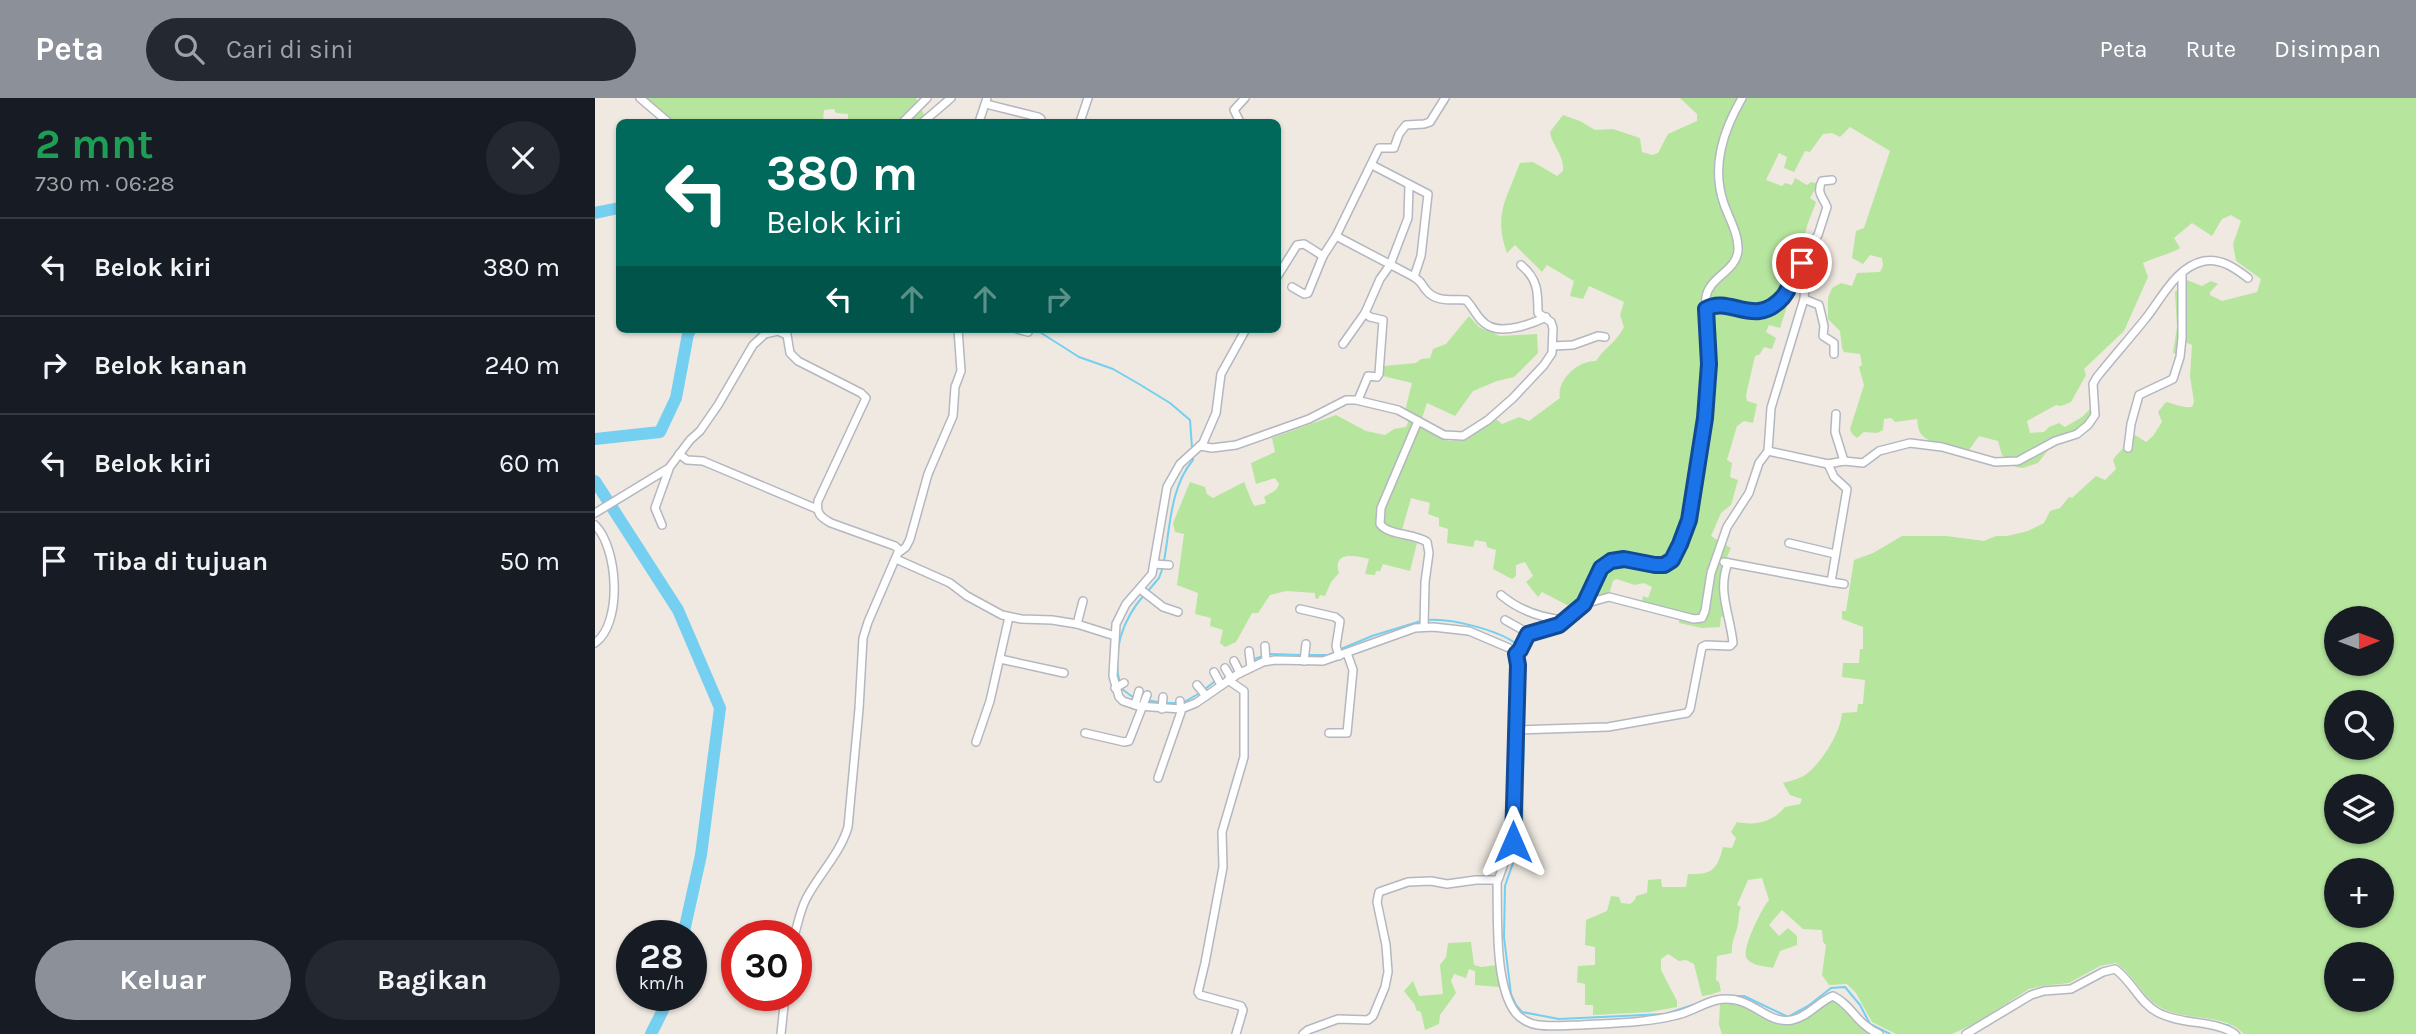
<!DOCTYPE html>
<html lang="id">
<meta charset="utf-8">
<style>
:root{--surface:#171b24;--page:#242831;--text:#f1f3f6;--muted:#9ea1a6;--line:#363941;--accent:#8c9099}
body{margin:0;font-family:Karla,sans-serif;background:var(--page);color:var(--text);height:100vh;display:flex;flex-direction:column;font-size:26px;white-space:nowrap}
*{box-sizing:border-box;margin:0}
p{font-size:23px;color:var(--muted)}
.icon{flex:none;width:38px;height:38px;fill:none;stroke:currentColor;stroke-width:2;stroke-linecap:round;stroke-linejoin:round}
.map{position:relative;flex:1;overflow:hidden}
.details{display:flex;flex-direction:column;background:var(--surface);width:595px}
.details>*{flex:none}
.top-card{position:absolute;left:21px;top:21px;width:665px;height:214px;border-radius:10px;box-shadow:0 2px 5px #0004;background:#00695c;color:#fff;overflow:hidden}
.needle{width:46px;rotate:89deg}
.tools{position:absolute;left:1729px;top:508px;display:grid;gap:14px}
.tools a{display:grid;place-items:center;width:70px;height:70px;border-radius:50%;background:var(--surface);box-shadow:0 2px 5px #0004;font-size:35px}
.speed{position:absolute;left:21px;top:822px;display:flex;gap:14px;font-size:35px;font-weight:700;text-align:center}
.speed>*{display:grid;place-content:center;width:91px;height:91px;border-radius:50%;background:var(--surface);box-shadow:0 2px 5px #0004;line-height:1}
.speed small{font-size:18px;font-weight:400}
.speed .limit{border:10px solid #d22;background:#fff;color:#111}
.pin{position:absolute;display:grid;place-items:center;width:60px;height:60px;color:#fff;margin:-30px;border:4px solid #fff;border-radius:50%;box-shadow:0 2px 7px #0007}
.me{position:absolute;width:77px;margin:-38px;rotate:0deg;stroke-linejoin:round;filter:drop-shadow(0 0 5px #0008)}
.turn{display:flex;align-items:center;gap:24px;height:147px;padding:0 35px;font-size:32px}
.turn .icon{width:91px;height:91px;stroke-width:2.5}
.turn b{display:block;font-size:49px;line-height:60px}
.lanes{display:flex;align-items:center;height:66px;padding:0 35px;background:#0003;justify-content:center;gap:35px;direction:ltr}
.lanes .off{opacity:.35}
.round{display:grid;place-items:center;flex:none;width:74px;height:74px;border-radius:37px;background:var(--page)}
.summary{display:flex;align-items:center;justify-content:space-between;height:119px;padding:0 35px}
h1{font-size:42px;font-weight:700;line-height:52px;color:#1e9e55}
.primary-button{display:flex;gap:14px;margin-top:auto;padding:14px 35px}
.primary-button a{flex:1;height:80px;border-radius:42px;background:var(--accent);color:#fff;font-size:28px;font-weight:700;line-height:80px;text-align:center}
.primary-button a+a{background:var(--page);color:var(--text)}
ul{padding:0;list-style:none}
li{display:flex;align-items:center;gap:21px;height:98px;padding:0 35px;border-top:2px solid var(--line)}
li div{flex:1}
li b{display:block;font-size:26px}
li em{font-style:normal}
header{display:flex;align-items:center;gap:42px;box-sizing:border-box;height:98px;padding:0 35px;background:var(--accent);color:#fff}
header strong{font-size:33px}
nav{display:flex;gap:38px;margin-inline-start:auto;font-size:24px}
.search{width:490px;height:63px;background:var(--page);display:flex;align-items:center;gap:18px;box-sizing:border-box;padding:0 24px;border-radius:38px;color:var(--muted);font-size:26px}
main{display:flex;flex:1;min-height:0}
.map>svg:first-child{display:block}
</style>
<header>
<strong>Peta</strong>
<div class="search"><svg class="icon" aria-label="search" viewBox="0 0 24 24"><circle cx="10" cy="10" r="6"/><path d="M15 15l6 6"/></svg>Cari di sini</div>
<nav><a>Peta</a><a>Rute</a><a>Disimpan</a></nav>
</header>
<main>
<section class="details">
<div class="summary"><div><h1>2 mnt</h1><p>730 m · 06:28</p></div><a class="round"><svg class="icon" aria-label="close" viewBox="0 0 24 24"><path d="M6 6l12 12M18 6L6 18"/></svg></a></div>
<ul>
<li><svg class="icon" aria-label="left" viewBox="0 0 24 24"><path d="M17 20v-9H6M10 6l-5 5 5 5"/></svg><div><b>Belok kiri</b></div><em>380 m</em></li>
<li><svg class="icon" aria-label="right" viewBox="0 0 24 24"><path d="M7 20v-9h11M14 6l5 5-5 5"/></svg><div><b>Belok kanan</b></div><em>240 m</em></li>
<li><svg class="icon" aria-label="left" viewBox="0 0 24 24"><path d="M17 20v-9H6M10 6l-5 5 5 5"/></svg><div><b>Belok kiri</b></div><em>60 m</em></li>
<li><svg class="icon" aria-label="arrive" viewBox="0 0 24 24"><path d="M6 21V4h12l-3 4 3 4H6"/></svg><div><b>Tiba di tujuan</b></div><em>50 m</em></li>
</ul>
<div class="primary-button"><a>Keluar</a><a>Bagikan</a></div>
</section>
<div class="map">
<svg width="1821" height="936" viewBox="0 0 1821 936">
<rect width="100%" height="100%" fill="#efe9e1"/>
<g fill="#b6e59e" fill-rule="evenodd">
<polygon points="49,0 321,0 330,19 325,24 253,24 253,16 241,15 239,11 229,12 228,23 234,24 80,24"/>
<path d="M1085,0H1821V936H1649C1627,913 1589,925 1563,908C1546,897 1538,876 1521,865L1505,868L1474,885L1448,888L1434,891L1383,924L1357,936H1301L1277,924L1261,895L1252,886L1234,887L1227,877L1231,847L1228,844L1227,832L1208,831L1187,812L1174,827L1184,838L1193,830L1202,838V847L1185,853L1178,870C1169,868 1158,868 1152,861C1145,853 1167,810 1174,802L1167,780L1153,782L1142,807L1146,809C1143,816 1144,820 1143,826C1141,837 1136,843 1137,855L1122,858L1121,882L1124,884L1126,893L1118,896L1107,898L1099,866L1091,862L1084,863L1073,856L1066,861V872L1082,903V909L1055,914L998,917V907H990V886L982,884L983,868L1000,867V849L990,847L991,822L1012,813L1016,798L1024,799L1026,805L1035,806L1040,802L1041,798L1052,795L1053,782L1066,781L1067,789H1091L1093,776C1117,777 1122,772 1128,749L1137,750L1141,740L1136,734L1142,724C1161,728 1178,724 1190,709L1205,706L1207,701L1195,697L1188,685C1195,683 1204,681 1210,677C1226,666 1246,634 1247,615L1262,614L1263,606H1268L1270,582L1247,579L1248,565H1264L1265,551H1268V529L1247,521V513H1251L1259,462L1278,455L1307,438H1351L1389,443L1401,438H1412L1433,433L1449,425L1455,413L1465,410L1474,399L1477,400L1501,378L1510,382L1521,371L1518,362L1520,359L1540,337L1551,344L1558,338L1567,324L1563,314L1571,304C1580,306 1587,310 1597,309L1599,304L1595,278L1597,247L1590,244L1583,256L1578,255L1582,229L1580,194L1592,182L1607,188L1616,183L1623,186L1615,194V197L1627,203L1662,194L1666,181L1641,163L1638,146L1646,123L1636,117L1627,121L1617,138L1597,125L1579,140L1585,150C1578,155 1558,160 1548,165L1553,179L1529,233L1489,271L1491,277L1476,304L1466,308L1461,307L1432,323L1435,335L1449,334L1454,329L1464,325L1470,329L1487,319L1495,311H1498V318L1486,332L1453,352L1443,365L1428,370L1420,369L1418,360L1411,361L1407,357L1403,343L1384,338L1374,352C1362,349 1337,348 1328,338C1323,334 1323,327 1322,321L1300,324L1296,320L1289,321L1288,332L1282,335L1269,334L1262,340L1257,336L1255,331L1269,287L1264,269L1267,267L1265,256L1249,254L1247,250L1245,233L1233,221V200L1237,190L1246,185L1257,188L1262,175L1285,174L1288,168L1287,160L1275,157L1268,166L1257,160L1261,133L1269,130L1295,53L1255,29L1245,39L1237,35L1228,36L1215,54L1210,53L1199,74L1189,70L1192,59L1184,55L1171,82L1187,88L1190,85L1197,87L1200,80L1212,87L1216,84L1221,85V90L1215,100L1221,104C1217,117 1206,136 1211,149L1185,230L1174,227L1171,234L1181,240L1177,251L1169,249L1165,256L1160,258L1151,297L1152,303L1162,306L1158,325L1149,323L1142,328L1132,362L1137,365L1135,379L1143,382L1136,407L1126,415L1116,438L1136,450L1128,468L1130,518L1126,519L1125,529L1107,530L1084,525V520L1045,510L1048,498L1053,500L1057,489L1049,485L1040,487L1021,481L1018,483L1014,496L972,507L947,494L943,499L931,484L938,478L930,464L921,467V478L917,481L898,471L901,452L892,449L891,444L880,442L878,449L852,445L853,431L844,428V420L833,416L835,405L816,400L807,432L801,430L799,438L822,445L815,473L788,466L785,473H781L780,477L770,476L774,461C762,458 737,452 744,475L736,484L730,498L725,497L723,501L720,500V495L691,493L675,497L663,515H657L641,544L630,549L625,545L628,532L615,528L616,520L600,516L603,495L582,487L589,436L580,434L578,425L595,384L610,389L612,396L618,400L649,384L658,406L660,408L671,405L669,399L681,392L684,386L680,380L661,386L656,365L680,354L677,340L741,317L771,333L790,337L799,331L811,329L814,322L836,334H848L853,343L871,342L901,321L907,326L924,319L934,323L965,300C961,282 984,262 1001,263C1009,250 1022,244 1029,229L1025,217L1029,204L994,188L988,201L975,198L979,183L952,167L947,174L920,147L912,155C898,117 912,100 925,65L938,64L962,78L968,73C970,58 957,48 955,34L968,17L985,23L1000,32L1018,31L1045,40L1047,54L1057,57L1063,55L1073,36L1102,23V16ZM1741,520H1787V565H1741ZM1741,604H1787V649H1741ZM1741,688H1787V733H1741ZM1741,772H1787V817H1741ZM1741,856H1787V901H1741Z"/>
<polygon points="874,218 884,229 905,238 942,236 943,255 919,279 902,283 878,293 860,318 832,305 827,320 810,313 817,285 788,278 789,268 821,265 826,261 835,260 838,251 851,246"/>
<polygon points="876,844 879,867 886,869 902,867 905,889 880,887 880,873 874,871 871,880 859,876 856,883 861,895 845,917 844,926 830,932 826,914 821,912 820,907 809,893 818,883 824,898 848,896 845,867 851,859 853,845"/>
<path d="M1238,900C1253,912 1262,927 1278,936H1127L1124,927L1125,905L1138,904L1194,925Z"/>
</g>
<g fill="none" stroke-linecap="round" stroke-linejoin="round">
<g stroke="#75cff0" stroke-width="2">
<polyline points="440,231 484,259 518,271 544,286 575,305 595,322 597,350"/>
<path d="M569,463C575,431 575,389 598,362V359"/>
<polyline points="553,493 564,480 568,469"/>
<path d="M832,522C856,520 904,532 923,547"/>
<polyline points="746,551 777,538 826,523"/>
<polyline points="674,556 707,557"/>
<polyline points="712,557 734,557 741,554"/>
<polyline points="657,562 668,558"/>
<path d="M525,586C516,554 528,521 549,497"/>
<polyline points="527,591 539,600"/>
<polyline points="610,591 619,584"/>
<polyline points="551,602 563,604"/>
<polyline points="589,604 605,595"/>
<polyline points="572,605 584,605"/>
<polyline points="929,628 930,553"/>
<polyline points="929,633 927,739 910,788 909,839 916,896 921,907 927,914 964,921 1070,916 1104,905"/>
<polyline points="1548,897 1559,908"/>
<polyline points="1137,898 1149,898 1193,919 1213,908 1236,890 1250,889 1265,907 1275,926 1295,936"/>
<polyline points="1628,927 1633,927 1645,936"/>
</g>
<g stroke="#75cff0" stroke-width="12">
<polyline points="0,115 24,110"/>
<polyline points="0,341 65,334 81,300 93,236 96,231"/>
<polyline points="0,383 83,512 125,610 106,757 88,838"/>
<polyline points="56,936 75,898"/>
</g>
<g stroke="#b4b7c1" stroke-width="10">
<g id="street">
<polyline points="45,0 73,24"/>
<polyline points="391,6 443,19 446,21 446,24"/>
<polyline points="308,24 332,0"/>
<polyline points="328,24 356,0"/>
<polyline points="384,24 392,0"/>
<polyline points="485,24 493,0"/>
<polyline points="643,24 644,22 639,12 650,0"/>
<polyline points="777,67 833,96 826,158 819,179"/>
<path d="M741,138L819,179C828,185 826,186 831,192C841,205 858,201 871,202C879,210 883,223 894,228C909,236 937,226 951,219"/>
<polyline points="682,179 702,147 709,146 728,158 741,138 784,50 799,50 804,36 811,27 829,26 835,24 850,0"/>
<polyline points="697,189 709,196 713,195 728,158"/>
<polyline points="1209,201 1224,207 1229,228 1228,238 1239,245 1239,256"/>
<path d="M1111,211L1117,208C1143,208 1173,223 1190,196C1196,186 1199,175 1206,166"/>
<polyline points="422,231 433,234 435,231"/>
<polyline points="651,231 626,276 621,315 608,345 585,366 572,389 557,476 531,506 521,526 518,578 524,599 528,603 543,608 586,611 601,605 643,576 668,564 680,562 728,563 820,530 838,529 874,533 914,550 923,558 918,688 919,738 903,782 881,782 852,786 836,783 813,784 784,794 782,804 791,847 793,874 790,889 778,918 773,922 743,921 713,932 708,936"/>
<polyline points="748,246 770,215 785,181 795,167 813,120 814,88"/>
<polyline points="958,248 978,247 1003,238 1010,239"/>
<polyline points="763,302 773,278 782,279 784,276 788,222 775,219 770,215"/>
<polyline points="1241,316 1240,334 1249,363"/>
<path d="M823,323L786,410L785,426C794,438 819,435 832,444L834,455L830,484L829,529"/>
<path d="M605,348L617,350L641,347L714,321L751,302H761L803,312L849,337L868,338L893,322L918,300L949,267L957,255L958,230L956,224L943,215C943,194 943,181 926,167"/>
<polyline points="1533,350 1536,326 1544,297 1578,281 1585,259 1587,240 1587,175"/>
<path d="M1173,353L1176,310L1209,201L1210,185L1205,173L1207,165L1210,155L1223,137L1232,109C1228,99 1221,95 1227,83L1237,82"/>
<polyline points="84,356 92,362 108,363 222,411"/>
<path d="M0,415L74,370L95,342L105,333L123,307L158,247L170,236L183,233L192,237L195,255L203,263L266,295L271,300L223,403C221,415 225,419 236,425L300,448L304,452L273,524L268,540L264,611L253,729C245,756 224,776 211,801C205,813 203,826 199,838"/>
<path d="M0,427C23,450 28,525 0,545"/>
<polyline points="67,427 60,410 74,371"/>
<polyline points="1194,445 1240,456"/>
<polyline points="303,455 311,449 315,441 333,376 358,318 360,289 366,273 363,231"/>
<polyline points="301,461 355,485 372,498 407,517 426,521 457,522 482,526 520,538"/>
<polyline points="1129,464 1236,484 1252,391 1239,379 1233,366"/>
<polyline points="559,466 574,467"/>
<polyline points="1236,484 1249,486"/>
<polyline points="545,491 568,509 583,514"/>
<path d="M906,497C925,513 945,520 970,522"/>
<path d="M989,505C995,495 1000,475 1008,468C1036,444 1066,491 1086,446C1099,415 1099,380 1104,347C1108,321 1114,295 1114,268C1113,245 1109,222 1111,199C1114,179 1142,173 1143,152C1144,137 1134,120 1129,106C1116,69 1128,33 1147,0"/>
<polyline points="705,511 740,519 745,523 741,548 744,558"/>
<polyline points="910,522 933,535"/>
<polyline points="482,526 488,503"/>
<polyline points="670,548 671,563"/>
<polyline points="654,553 656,569"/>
<path d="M921,556L925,553L933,535L961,528L989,506L1014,499L1099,521L1107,520L1110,513L1116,475L1132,429L1154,395L1164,365L1173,353L1233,366L1249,363L1268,365L1284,353L1315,345L1347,349L1400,364L1423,363L1460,343L1482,336L1493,327L1500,317L1498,286L1502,279C1518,259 1535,240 1551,220C1567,200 1581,169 1609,163C1626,160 1640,170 1653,180"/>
<polyline points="405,561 469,575"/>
<polyline points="639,563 645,575"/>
<polyline points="709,563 711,546"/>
<polyline points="630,570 636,580"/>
<polyline points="619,574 626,587"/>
<polyline points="633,582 649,593 649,659 627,734 628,769 610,865 603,894 605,897 646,908 648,912 641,936"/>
<polyline points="602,587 611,598"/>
<polyline points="520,590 529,585"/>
<polyline points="540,607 544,593"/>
<polyline points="567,611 568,599"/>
<path d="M920,632L1013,629L1092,615L1095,611L1107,549L1111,547L1135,548L1138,545C1135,516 1122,493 1133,465"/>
<polyline points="490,635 529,644 534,643 552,597"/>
<polyline points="734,635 752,635 758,572 752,555"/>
<polyline points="381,644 395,603 414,519"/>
<polyline points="563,680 586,614 585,603"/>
<path d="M902,783C903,818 899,886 920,914C925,921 935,926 943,927C957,929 972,927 986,927C1017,925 1051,925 1082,917C1096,914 1108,905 1122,902C1156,895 1170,927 1197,922C1213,919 1223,904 1238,898C1257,907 1261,926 1284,936"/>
<polyline points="186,936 190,898"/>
<path d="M1371,936L1436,897L1449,893L1476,891L1508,874L1520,871C1536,882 1544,904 1562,914C1585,927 1621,922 1640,936"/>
</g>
</g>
<use href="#street" stroke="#fff" stroke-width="7"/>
</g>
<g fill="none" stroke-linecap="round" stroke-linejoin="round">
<g stroke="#114b97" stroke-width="18">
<path id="route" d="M918,744L923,567L921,556L925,552L933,536L964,527L989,506L1006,470L1016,463L1029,461L1060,467H1069L1077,462L1085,446L1094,422L1110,320L1114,266L1111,211C1135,197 1160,231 1188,199C1196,189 1199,175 1207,165"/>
</g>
<use href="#route" stroke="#1a73e8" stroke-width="12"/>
</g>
</svg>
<div class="tools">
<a><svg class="needle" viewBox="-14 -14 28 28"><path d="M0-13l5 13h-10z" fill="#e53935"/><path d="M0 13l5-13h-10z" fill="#9ea1a6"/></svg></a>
<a><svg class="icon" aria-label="search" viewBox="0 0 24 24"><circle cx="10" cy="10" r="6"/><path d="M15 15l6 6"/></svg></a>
<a><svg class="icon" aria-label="layers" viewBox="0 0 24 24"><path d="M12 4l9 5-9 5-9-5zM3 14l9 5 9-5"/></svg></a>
<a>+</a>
<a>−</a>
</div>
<div class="speed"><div>28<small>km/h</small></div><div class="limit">30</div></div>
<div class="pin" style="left:1207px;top:165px;background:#d93025"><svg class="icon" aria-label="arrive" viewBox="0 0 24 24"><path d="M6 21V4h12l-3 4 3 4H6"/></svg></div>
<svg class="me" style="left:918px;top:744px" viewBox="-20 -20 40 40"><path d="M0-17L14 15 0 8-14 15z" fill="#1a73e8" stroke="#fff" stroke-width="4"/></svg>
<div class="top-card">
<div class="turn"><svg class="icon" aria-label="left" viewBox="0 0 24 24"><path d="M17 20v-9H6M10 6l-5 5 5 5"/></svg><div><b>380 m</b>Belok kiri</div></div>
<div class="lanes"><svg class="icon" aria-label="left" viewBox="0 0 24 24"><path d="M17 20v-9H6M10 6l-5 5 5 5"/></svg><svg class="icon off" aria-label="ahead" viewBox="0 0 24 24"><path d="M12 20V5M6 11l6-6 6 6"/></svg><svg class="icon off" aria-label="ahead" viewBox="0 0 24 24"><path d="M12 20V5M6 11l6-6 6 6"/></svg><svg class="icon off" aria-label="right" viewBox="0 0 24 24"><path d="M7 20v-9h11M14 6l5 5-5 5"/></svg></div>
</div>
</div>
</main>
